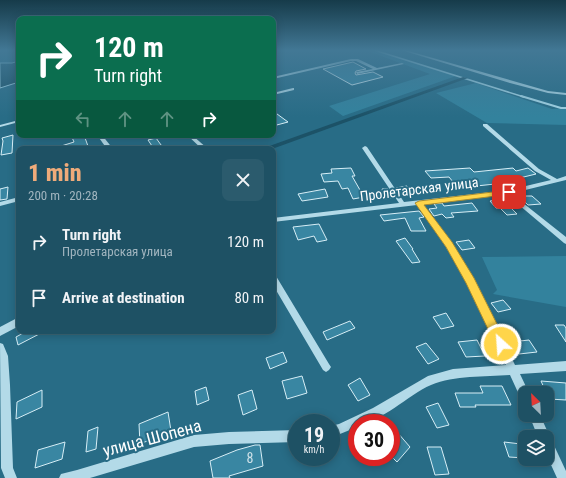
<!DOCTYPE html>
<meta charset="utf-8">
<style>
:root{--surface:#1e5164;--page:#2b5b6d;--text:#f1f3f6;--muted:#a1b5bf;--line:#3c6878;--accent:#efab7a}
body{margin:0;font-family:"Roboto Condensed",sans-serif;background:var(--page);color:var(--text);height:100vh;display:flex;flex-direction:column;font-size:15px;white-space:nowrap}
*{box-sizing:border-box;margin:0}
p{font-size:13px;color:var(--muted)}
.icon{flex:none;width:22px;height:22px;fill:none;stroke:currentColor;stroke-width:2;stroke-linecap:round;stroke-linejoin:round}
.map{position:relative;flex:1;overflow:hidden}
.panel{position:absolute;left:16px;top:146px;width:260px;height:188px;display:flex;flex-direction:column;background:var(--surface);border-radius:8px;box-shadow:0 2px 10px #0003,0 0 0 1px var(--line)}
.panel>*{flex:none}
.banner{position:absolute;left:16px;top:16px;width:260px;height:122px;border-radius:8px;box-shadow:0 2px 10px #0003,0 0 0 1px var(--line);background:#0b6e4f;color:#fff;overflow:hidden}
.needle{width:26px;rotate:336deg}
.tools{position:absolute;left:518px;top:386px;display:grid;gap:8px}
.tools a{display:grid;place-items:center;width:36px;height:36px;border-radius:8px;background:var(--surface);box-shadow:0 2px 10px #0003,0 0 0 1px var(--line);font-size:20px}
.speed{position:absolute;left:288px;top:414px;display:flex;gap:8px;font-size:20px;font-weight:700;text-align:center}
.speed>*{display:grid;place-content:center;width:52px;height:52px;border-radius:50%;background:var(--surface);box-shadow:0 2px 10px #0003,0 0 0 1px var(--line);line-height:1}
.speed small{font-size:10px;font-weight:400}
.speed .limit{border:6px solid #d22;background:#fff;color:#111}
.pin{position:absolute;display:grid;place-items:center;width:34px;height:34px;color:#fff;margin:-17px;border-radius:8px;box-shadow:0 2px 6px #0006}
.me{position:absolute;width:44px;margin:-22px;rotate:334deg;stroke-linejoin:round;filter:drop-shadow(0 0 3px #0008)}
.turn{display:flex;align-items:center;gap:14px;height:84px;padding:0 12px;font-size:18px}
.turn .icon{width:52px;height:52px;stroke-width:2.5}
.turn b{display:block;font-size:28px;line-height:34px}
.lanes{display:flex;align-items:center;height:38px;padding:0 12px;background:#0003;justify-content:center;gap:20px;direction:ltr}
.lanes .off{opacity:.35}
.round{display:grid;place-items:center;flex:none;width:42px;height:42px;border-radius:8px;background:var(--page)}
.overview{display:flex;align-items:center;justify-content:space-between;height:68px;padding:0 12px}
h1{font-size:24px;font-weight:800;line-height:30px;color:var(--accent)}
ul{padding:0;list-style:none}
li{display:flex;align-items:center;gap:12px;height:56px;padding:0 12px}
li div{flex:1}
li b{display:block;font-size:15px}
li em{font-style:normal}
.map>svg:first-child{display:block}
</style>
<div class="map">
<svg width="566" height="478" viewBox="0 0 566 478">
<rect width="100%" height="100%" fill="#286c86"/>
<g fill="#33829d">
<polygon points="365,50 374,50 456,76 343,116 329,106 430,74"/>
<polygon points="476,83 552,109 566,108 566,125 487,123 436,93"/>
<polygon points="566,256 566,307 493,294 497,290 482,257"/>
</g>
<polygon fill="#1c5267" stroke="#a8d8e8" points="19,61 19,82 0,88 0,63 12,63"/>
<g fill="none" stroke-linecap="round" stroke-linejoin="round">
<polyline stroke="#a8d8e8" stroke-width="1.5" points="374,50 524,97"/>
<polyline stroke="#a8d8e8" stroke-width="2" points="521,96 561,108 566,108"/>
<polygon fill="#1c5267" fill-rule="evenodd" points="463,77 468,78 272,149 261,149"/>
</g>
<g fill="#3986a2" stroke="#d7eef6">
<polygon points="353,62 366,69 356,71 355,73 356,75 373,72 383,77 352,85 323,69"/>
<polygon points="273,111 288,122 273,126"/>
<polygon points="13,135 12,153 1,155 3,141 2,138"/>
<polygon points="71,135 84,135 89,149 59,149 58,147 74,142"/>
<polygon points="156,138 164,149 154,149 148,140"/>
<polygon points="351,168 355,176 352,176 364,197 353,199 348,188 342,189 338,181 324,182 321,174 332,173 331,169"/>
<polygon points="470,168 474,172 513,168 516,171 528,168 536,174 503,182 504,183 458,188 449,177 431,178 425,171"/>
<polygon points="407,186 413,194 401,195 396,188"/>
<polygon points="8,187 7,199 0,200 0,189"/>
<polygon points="325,189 328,197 302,201 298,194"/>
<polygon points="382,189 388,189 393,198 382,199 377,192 383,191"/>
<polygon points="519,196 532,196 541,204 528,205"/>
<polygon points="504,199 511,199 519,207 511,208 517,214 507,215 500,208 496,208 490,201"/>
<polygon points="442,203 444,206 472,203 478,211 451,213 454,217 446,218 442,214 434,216 429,209 437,208 434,204"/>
<polygon points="419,211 424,217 419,218 426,231 411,231 405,218 384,221 380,215"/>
<polygon points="319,224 327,240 317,242 314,236 298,240 293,227"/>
<polygon points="405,238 413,249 412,249 420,262 412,263 396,241"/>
<polygon points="469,240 475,248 462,250 456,242"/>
<polygon points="503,300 511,309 498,312 491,303"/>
<polygon points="446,313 454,326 441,329 433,317"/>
<polygon points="350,321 355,328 327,340 323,332"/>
<polygon points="555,325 564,325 566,328 566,342"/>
<polygon points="27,331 45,331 18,345 16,337"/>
<polygon points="477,340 485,356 466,357 458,342"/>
<polygon points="529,340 537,352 519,354 511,342"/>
<polygon points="426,343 439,359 428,364 416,347"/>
<polygon points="283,352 287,362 270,369 266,358"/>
<polygon points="302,376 307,393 287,399 282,381"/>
<polygon points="360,378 370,395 358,401 348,385"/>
<polygon points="541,381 566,383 566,400 549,399"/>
<polygon points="480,386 502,386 511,405 475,405 476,407 460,407 455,393 483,393"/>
<polygon points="206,387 209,400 197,405 195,391"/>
<polygon points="42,390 42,407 16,419 17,402"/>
<polygon points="252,390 257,409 243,415 238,395"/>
<polygon points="438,403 449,425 437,428 426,407"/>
<polygon points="168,412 171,431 140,444 139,424"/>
<polygon points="391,425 410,447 397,462 391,456"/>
<polygon points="98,427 96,449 86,452 88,431"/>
<polygon points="65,442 62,459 35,468 38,450"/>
<polygon points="504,442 521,444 525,453 525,458 509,457"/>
<polygon points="255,445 260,445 263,466 229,476 230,478 213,478 210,461 237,450"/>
<polygon points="427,447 441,447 449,474 435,475"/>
</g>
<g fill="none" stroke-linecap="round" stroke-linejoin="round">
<g fill="#b3dae8" fill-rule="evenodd">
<polygon points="401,50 405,50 548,91 566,93 566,95 548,93 510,83"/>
<polygon points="351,59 358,59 377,68 402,63 404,64 357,74 356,72 373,69 356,61 351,61 273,79 273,77"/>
<polygon points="293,88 294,88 294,90 273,95 273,93"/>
<polygon points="19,120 19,122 0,127 0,125"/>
<path d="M483,124H487L539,169L557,179L566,176V180L513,193L523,203L566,237V244L564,243L519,205L508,194L423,204L452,243L473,279L515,365L566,361V371L520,374L529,393H525V400L521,399L510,375C484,377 455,375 431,385C407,395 383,423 357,423V427L340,434L331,436V426L339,424L373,408L428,376L453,369L506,365L467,283L446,247L417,205L273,222V218L399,203L362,148L365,146L367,147L404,202L509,190L551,180L535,171L483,126Z"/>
<polygon points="97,135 102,135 113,149 107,149"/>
<polygon points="187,135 192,135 208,149 202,149"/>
<polygon points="19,197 19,201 0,206 0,202"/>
<polygon points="273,275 276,276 329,364 331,367 329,370 326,372 323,370 273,285"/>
<polygon points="19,317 19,326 0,336 0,327"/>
<polygon points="0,343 3,344 8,356 10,385 13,468 17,478 5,478 1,468"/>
<polygon points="529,415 540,415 550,437 549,438 551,439 566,471 566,478 557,478 547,456 547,437 538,437"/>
<polygon points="297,430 297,442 229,444 194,447 90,478 59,478 61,474 77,470 194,435 229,432"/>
</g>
</g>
<linearGradient id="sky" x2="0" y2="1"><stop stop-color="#163b4a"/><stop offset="0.43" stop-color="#427895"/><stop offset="1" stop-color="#427895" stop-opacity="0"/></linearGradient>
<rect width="566" height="117" fill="url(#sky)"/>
<polygon fill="#ffd54a" stroke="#a68a30" points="509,190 512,190 512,194 424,205 452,242 474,278 507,344 505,348 501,350 497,348 466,283 446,247 415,203 419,201"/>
<g text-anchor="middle" stroke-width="4" stroke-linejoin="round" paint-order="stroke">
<g font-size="14" fill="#fff" stroke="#286c86">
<text transform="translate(419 189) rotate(-7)" y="5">Пролетарская улица</text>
</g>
<g font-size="14" fill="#cee1e8">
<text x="250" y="463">8</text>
</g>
<g font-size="17" fill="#fff" stroke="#286c86">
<text transform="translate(152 438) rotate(-15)" y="6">улица Шопена</text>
</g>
</g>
</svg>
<div class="tools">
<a><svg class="needle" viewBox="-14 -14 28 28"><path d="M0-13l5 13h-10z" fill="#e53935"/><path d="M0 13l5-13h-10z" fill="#a1b5bf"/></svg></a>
<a><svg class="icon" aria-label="layers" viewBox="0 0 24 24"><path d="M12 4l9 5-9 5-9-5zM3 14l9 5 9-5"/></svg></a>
</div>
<div class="speed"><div>19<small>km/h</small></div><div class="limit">30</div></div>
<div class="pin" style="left:509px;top:192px;background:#d93025"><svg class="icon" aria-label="arrive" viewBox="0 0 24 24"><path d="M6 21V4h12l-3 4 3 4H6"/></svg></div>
<svg class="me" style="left:501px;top:344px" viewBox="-20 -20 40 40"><circle r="17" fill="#ffd54a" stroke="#fff" stroke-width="3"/><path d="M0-11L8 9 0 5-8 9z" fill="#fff"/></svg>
<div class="banner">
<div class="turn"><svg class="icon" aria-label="right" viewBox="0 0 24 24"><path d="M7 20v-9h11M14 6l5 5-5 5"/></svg><div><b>120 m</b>Turn right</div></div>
<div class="lanes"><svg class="icon off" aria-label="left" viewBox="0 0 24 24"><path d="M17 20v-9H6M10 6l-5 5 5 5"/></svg><svg class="icon off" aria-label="ahead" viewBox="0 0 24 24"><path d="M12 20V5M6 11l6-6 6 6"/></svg><svg class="icon off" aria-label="ahead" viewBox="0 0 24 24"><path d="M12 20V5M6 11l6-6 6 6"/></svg><svg class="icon" aria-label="right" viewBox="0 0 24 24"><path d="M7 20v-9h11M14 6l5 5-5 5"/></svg></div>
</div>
<section class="panel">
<div class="overview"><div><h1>1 min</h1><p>200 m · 20:28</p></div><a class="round"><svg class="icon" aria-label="close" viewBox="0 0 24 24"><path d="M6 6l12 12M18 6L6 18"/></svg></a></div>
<ul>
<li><svg class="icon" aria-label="right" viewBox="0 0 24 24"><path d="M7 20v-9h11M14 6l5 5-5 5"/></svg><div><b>Turn right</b><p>Пролетарская улица</p></div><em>120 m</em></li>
<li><svg class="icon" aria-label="arrive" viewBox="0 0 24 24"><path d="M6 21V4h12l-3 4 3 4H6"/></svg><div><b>Arrive at destination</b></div><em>80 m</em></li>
</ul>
</section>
</div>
